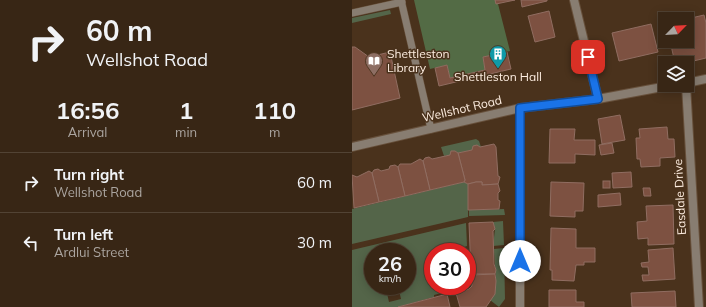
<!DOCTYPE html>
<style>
:root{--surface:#382615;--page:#3f2e1e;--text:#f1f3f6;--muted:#aba5a0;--line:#524334}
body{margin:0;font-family:Mulish,sans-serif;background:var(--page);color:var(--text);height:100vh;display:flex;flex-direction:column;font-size:15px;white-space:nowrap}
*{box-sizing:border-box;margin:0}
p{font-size:13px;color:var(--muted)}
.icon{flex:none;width:22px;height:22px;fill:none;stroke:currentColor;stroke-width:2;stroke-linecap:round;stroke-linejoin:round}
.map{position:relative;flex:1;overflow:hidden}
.panel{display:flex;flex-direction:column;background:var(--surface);width:352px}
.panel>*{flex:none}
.guide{background:#382615;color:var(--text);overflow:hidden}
.needle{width:26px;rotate:65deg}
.buttons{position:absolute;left:306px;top:12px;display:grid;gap:8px}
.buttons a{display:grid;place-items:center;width:36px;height:36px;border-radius:0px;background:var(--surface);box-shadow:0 2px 10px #0003,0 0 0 1px var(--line);font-size:20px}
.speed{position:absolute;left:12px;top:243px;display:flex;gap:8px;font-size:20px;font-weight:700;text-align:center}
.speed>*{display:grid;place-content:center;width:52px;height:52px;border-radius:50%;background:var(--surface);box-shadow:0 2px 10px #0003,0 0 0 1px var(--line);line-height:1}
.speed small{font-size:10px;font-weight:400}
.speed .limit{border:6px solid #d22;background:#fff;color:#111}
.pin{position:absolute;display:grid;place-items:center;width:34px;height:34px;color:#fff;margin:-17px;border-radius:8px;box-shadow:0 2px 6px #0006}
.me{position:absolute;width:44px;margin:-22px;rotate:0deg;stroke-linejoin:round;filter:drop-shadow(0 0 3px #0008)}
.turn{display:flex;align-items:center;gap:14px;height:84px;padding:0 20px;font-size:18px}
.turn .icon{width:52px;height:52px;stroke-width:2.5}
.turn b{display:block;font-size:28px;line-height:34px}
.eta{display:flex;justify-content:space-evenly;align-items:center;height:68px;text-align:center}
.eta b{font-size:24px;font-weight:700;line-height:28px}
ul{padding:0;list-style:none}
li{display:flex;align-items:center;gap:12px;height:60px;padding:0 20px;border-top:1px solid var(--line)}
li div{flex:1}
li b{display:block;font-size:15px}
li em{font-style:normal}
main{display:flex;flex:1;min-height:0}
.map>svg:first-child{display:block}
</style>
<main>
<section class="panel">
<div class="guide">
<div class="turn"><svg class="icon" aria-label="right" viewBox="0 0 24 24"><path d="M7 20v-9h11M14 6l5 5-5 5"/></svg><div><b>60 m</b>Wellshot Road</div></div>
</div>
<div class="eta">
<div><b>16:56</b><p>Arrival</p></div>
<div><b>1</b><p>min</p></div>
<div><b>110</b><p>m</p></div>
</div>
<ul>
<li><svg class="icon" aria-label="right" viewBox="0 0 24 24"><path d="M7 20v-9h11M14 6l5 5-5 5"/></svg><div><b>Turn right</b><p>Wellshot Road</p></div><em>60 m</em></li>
<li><svg class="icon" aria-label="left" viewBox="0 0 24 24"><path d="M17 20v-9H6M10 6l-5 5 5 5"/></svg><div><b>Turn left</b><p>Ardlui Street</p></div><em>30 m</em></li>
</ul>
</section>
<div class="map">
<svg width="354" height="307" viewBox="0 0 354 307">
<rect width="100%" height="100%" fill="#4a321c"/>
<g fill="#546549" fill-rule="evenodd">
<polygon points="38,10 39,14 0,23 0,18"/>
<polygon points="124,139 127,141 129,147 121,146 120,150 106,153 103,151 99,152 98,155 92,156 89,147"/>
<polygon points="112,182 116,184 116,217 0,244 0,209"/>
<polygon points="152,209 153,215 117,216 117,210"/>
<polygon points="151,221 152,245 141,246 143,229 141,222"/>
<path d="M114,223L115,246L112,247V252H81V286H107V288L82,295V297L46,307H0V250ZM21,252H55V286H46L49,299L37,302L34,289L44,286H21Z"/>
<path d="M152,248L153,299L147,307L138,300C148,287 142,265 142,249Z"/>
</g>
<polygon fill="#536b45" points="62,0 145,0 158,51 131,57 133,70 98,78 95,65 78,69"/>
<g fill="#7d5141" stroke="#906d61">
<polygon points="143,0 163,0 144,4"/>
<polygon points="169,0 195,0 195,1 170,7"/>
<polygon points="197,11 203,37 183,42 176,16"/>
<polygon points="352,15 354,23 354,58 333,63 323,63 318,41 335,41 335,37 339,36 335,19"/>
<polygon points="299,24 306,52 267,61 260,33"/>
<polygon points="0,47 3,47 17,57 38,52 48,98 0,110"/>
<polygon points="155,52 159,69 87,86 83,68 95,65 98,78 133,70 131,57"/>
<polygon points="268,115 273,140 250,144 246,119"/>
<polygon points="315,127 316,139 322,139 323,157 308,158 308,166 289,167 288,159 285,159 284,138 288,138 287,129"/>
<polygon points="198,129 223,129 222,140 243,140 243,155 223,154 223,163 197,163"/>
<polygon points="260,143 262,153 249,155 247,145"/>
<polygon points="142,144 144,147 146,176 148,177 146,184 130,185 130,182 124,182 116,184 112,182 113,180 106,153 120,150 121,146 125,145 128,147"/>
<polygon points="99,151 103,151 106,153 113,180 112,182 78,190 71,161 73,158 77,157 80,159 98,155"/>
<polygon points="68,159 71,161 78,190 53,196 46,167 48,164 59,164"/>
<polygon points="43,165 46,167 53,196 27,202 20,173 22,170 26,169 29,171 37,169 38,166"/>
<polygon points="17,171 20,173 27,202 2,208 0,175 5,177"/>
<polygon points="279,172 280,187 261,188 260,173"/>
<rect x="251" y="181" width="7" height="7"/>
<polygon points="124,182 130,182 130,185 146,184 148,191 146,193 146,200 148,201 147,209 116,210 116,184"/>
<polygon points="199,182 232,183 231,211 223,211 223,217 198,216"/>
<polygon points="291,188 298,188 299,196 292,196"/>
<polygon points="268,193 269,205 246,207 246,195"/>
<polygon points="321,205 322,244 296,245 296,238 286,239 285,222 295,221 294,206"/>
<polygon points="141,222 143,229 141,231 142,264 144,270 143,274 119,274 117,223"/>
<polygon points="199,228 224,229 224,248 243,248 243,262 232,262 232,265 224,265 222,281 200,280 200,270 198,270"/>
<polygon points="321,248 323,279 291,281 290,275 297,275 296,267 290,267 289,263 297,262 296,250"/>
<polygon points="143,274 144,281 143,294 134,307 108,307 104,293 117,289 120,286 119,275"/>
<polygon points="197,290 224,290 224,302 232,302 232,307 197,307"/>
<polygon points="323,291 324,307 280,307 279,293"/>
<polygon points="95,294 98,307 46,307"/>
</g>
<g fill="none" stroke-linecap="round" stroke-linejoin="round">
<g stroke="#67503b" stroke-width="8">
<g id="lane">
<polyline points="49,0 79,129"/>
<polyline points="0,13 50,2"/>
</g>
</g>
<g stroke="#67503b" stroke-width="10">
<g id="street">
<polyline points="222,0 246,99"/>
<polyline points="335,83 354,79"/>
<polyline points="334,85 347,307"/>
<polyline points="168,108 168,307"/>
<polyline points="0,147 168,108 246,99 321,85"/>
</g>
</g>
<use href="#lane" stroke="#887d71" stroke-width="7"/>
<use href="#street" stroke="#887d71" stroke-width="8"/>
</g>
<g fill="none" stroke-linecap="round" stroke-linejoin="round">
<g stroke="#114b97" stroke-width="10">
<polyline id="route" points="168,261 168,108 246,99 236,57"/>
</g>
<use href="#route" stroke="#1a73e8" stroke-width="7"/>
</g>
<defs>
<g id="building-pin" transform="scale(0.9)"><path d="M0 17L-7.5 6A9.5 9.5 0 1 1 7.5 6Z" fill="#0f9aa8" stroke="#4a321c"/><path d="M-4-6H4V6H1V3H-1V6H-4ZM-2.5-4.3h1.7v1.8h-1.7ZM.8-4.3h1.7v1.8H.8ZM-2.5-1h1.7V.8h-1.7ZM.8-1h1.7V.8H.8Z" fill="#fff"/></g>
<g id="library-pin" transform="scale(0.9)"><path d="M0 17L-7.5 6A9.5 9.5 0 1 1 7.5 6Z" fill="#8d6e63" stroke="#4a321c"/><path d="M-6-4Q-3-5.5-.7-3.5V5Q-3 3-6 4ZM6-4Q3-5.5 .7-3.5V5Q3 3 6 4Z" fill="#fff"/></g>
</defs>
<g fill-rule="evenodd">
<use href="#building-pin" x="146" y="54"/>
<use href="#library-pin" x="22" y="61"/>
</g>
<g text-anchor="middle" stroke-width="3" stroke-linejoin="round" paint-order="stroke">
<g font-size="12" fill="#fdede0" stroke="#4a321c" text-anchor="start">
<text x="35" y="58">Shettleston<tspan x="35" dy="14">Library</tspan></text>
<text x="146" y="81" text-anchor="middle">Shettleston Hall</text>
</g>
<g font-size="12" fill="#fdede0" stroke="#4a321c">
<text transform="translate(110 109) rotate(-13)" y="4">Wellshot Road</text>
<text transform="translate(328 197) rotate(-93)" y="4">Easdale Drive</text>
</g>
</g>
</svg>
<div class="buttons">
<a><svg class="needle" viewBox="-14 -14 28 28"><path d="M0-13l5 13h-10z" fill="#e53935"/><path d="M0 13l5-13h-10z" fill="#aba5a0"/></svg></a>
<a><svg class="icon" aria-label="layers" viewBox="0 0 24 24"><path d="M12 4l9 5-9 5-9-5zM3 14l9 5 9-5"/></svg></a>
</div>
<div class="speed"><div>26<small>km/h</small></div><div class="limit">30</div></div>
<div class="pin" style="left:236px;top:57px;background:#d93025"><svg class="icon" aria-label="arrive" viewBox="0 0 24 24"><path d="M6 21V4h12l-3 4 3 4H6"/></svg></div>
<svg class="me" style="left:168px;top:261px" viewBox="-20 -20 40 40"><circle r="19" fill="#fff"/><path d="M0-13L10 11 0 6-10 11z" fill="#1a73e8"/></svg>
</div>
</main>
